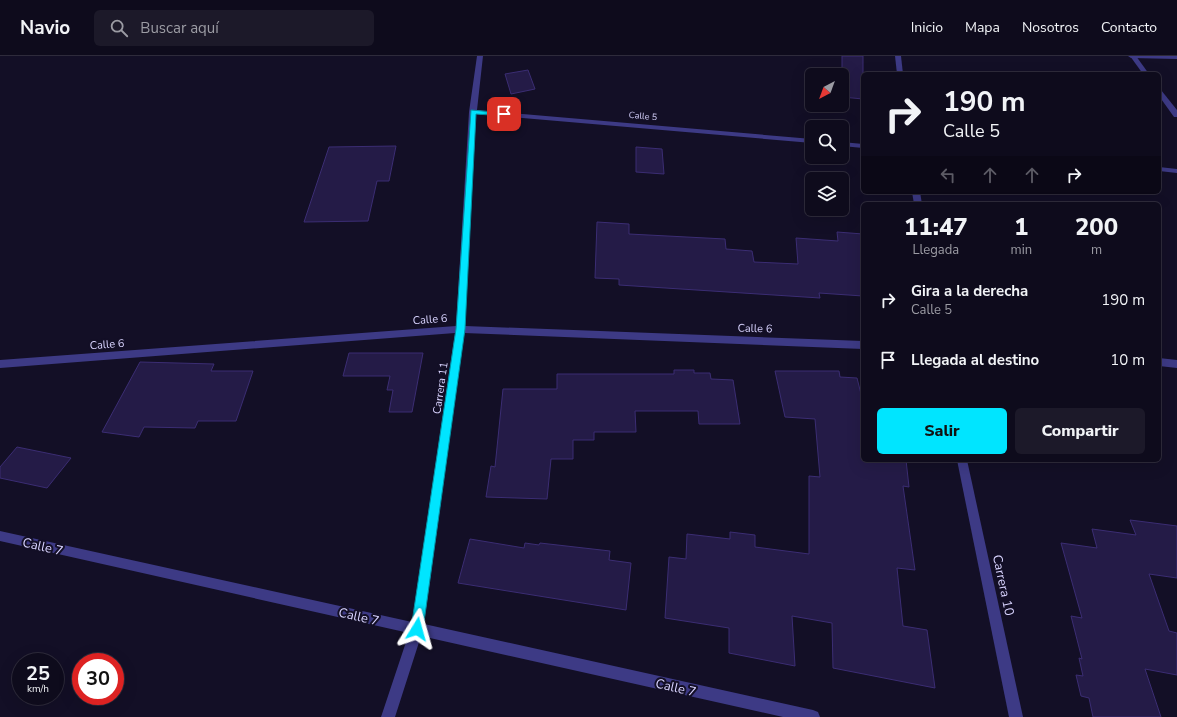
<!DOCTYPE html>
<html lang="es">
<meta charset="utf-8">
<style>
:root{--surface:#0e0b1c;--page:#1c1929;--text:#f1f3f6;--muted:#9b9ba3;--line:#2e2b3b;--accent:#00e5ff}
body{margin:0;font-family:"Nunito Sans",sans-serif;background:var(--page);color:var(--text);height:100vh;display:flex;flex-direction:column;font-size:15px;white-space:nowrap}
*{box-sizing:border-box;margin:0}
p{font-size:13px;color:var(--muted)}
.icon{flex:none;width:22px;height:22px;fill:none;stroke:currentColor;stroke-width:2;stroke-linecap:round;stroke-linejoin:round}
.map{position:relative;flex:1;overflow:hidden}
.drawer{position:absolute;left:861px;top:146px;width:300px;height:260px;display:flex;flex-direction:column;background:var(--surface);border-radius:6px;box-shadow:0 4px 16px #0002,0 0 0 1px var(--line)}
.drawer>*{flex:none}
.guide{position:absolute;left:861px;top:16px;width:300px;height:122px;border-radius:6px;box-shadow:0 4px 16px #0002,0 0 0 1px var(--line);background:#0e0b1c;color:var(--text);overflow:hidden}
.needle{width:26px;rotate:221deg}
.fabs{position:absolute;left:805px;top:12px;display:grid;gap:8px}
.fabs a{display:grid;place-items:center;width:44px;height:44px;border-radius:6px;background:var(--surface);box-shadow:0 4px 16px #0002,0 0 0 1px var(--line);font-size:20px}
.speed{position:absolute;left:12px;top:597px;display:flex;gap:8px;font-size:20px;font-weight:700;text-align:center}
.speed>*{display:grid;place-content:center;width:52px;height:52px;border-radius:50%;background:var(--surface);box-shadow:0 4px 16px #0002,0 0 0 1px var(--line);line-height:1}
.speed small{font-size:10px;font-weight:400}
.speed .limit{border:6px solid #d22;background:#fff;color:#111}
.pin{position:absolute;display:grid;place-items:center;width:34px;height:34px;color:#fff;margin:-17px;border-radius:8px;box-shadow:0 2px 6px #0006}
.me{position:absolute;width:44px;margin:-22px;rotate:8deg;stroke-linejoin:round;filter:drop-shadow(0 0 3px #0008)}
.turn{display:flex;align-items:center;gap:14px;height:84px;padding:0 16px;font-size:18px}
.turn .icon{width:52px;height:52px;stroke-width:2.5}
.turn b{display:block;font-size:28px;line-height:34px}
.lanes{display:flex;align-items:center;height:38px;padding:0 16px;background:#0003;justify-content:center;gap:20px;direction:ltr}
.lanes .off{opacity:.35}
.eta{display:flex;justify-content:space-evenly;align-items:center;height:68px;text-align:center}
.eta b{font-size:24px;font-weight:800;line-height:28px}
.primary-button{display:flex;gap:8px;margin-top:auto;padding:8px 16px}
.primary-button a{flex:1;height:46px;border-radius:6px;background:var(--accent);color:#111;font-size:16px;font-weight:800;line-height:46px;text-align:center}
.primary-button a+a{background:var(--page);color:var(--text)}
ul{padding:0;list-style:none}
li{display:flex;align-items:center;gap:12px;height:60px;padding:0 16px}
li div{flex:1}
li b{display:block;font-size:15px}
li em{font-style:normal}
header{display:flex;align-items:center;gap:24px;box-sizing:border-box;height:56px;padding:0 20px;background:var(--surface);border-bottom:1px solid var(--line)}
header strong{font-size:19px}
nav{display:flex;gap:22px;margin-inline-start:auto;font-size:14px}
.search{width:280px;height:36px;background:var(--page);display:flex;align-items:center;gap:10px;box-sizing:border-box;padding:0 14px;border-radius:6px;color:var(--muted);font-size:15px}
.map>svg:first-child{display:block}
</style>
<header>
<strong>Navio</strong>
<div class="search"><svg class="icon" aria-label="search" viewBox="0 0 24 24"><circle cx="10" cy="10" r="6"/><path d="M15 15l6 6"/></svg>Buscar aquí</div>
<nav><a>Inicio</a><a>Mapa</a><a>Nosotros</a><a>Contacto</a></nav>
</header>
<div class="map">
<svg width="1177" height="661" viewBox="0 0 1177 661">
<rect width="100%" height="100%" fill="#130f26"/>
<g fill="#241b47" stroke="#3b2d73">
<polygon points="842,0 863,0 863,43 842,41"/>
<polygon points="528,14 535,33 511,38 505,18"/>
<polygon points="396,90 389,125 377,125 368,165 304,166 329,91"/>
<polygon points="636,91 662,93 664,118 636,116"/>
<polygon points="597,166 629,168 629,178 725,183 726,193 752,195 754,206 798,208 796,182 838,185 837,176 863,178 863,240 819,237 820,242 619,229 619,223 595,222"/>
<polygon points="349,297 423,297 412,356 389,356 393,334 387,334 390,320 343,320"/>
<polygon points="140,306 214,308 211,315 253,315 236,365 198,365 195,372 144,371 139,381 102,376"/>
<polygon points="674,314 694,314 694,317 710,317 711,323 733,324 740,368 699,368 698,355 635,355 636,376 594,376 594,384 573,384 573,403 551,403 547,443 486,441 491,410 495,411 503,333 557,333 557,318 674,318"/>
<polygon points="775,315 839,315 840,321 857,322 863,346 863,404 906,404 909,431 903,430 915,514 897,512 903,570 927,574 935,632 833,612 832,567 792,560 795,610 729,597 729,572 665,562 669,501 686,503 687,478 730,483 730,476 755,479 755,491 809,498 809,420 820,421 815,363 785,361"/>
<polygon points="17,391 71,402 47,432 0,422 0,411"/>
<polygon points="1130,464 1177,470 1177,522 1149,518 1169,575 1177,577 1177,619 1145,613 1161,661 1093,661 1089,642 1081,640 1076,619 1083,620 1079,602 1082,603 1071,560 1082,562 1061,487 1097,492 1092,473 1136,479"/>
<polygon points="470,483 524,492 525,487 539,489 540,487 610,495 609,504 631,507 626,554 458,527"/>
</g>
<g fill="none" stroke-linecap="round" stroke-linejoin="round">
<g fill="#3d3a85" fill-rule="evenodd">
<polygon points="477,0 483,0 477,54 812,83 812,87 476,58 465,270 863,285 863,293 464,277 424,568 813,654 818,656 820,661 783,661 421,580 395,661 381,661 409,577 0,485 0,475 412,566 455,277 0,312 0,304 456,270 469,56"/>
<polygon points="1130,0 1136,0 1149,18 1143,18"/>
<polygon points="1159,33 1161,34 1177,54 1177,61 1174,61 1159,40"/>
<polygon points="842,86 863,88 863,92 842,90"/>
<polygon points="1159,111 1177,113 1177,117 1159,115"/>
<polygon points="1159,302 1177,304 1177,312 1159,310"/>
</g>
<g fill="#3d3a85" fill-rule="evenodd">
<polygon points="895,0 901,0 903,18 897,18"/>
<polygon points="1128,0 1177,0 1177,3 1131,2"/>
<polygon points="912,136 920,136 922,148 914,148"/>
<polygon points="957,404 967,404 1023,661 1009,661"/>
</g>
</g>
<polygon fill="#00e5ff" stroke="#0095a6" points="471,54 504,57 507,58 504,60 476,58 465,273 423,573 421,577 417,579 413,577 411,573 456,273"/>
<g text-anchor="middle" stroke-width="4" stroke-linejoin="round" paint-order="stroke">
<g font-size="9" fill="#d9d4ff" stroke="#130f26">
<text transform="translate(643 60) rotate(5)" y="3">Calle 5</text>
</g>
<g font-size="11" fill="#d9d4ff" stroke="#130f26">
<text transform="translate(430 263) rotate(-4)" y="4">Calle 6</text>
<text transform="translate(755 272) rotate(2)" y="4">Calle 6</text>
<text transform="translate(107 288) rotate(-4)" y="4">Calle 6</text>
<text transform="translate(440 332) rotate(-82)" y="4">Carrera 11</text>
</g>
<g font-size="13" fill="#d9d4ff" stroke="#130f26">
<text transform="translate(43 490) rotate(13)" y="5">Calle 7</text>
<text transform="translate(1004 529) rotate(78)" y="5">Carrera 10</text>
<text transform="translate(359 560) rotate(13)" y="5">Calle 7</text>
<text transform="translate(676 631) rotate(13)" y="5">Calle 7</text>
</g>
</g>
</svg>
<div class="fabs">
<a><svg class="needle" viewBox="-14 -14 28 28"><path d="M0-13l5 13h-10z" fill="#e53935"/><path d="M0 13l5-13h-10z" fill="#9b9ba3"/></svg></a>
<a><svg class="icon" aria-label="search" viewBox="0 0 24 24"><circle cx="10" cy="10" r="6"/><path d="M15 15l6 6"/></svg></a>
<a><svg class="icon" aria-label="layers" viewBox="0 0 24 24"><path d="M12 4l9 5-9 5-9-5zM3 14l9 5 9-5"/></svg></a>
</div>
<div class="speed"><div>25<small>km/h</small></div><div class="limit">30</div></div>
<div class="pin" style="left:504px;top:58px;background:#d93025"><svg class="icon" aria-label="arrive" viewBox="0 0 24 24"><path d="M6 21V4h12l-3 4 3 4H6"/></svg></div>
<svg class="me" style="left:417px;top:573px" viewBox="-20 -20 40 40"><path d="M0-17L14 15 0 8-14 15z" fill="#00e5ff" stroke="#fff" stroke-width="4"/></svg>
<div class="guide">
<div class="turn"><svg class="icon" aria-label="right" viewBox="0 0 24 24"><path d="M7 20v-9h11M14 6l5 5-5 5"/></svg><div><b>190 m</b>Calle 5</div></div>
<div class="lanes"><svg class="icon off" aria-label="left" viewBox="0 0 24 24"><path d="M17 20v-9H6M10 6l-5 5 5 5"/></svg><svg class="icon off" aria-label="ahead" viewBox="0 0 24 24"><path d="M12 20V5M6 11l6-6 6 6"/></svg><svg class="icon off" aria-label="ahead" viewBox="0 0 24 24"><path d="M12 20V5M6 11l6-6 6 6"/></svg><svg class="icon" aria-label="right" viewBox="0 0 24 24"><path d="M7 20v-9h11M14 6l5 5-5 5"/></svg></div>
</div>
<section class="drawer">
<div class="eta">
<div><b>11:47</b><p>Llegada</p></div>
<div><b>1</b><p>min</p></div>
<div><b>200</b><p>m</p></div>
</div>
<ul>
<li><svg class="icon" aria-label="right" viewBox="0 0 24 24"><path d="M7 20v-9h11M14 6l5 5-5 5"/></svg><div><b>Gira a la derecha</b><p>Calle 5</p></div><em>190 m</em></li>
<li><svg class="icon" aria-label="arrive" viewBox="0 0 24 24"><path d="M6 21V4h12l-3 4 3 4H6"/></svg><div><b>Llegada al destino</b></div><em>10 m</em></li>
</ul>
<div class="primary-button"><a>Salir</a><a>Compartir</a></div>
</section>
</div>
